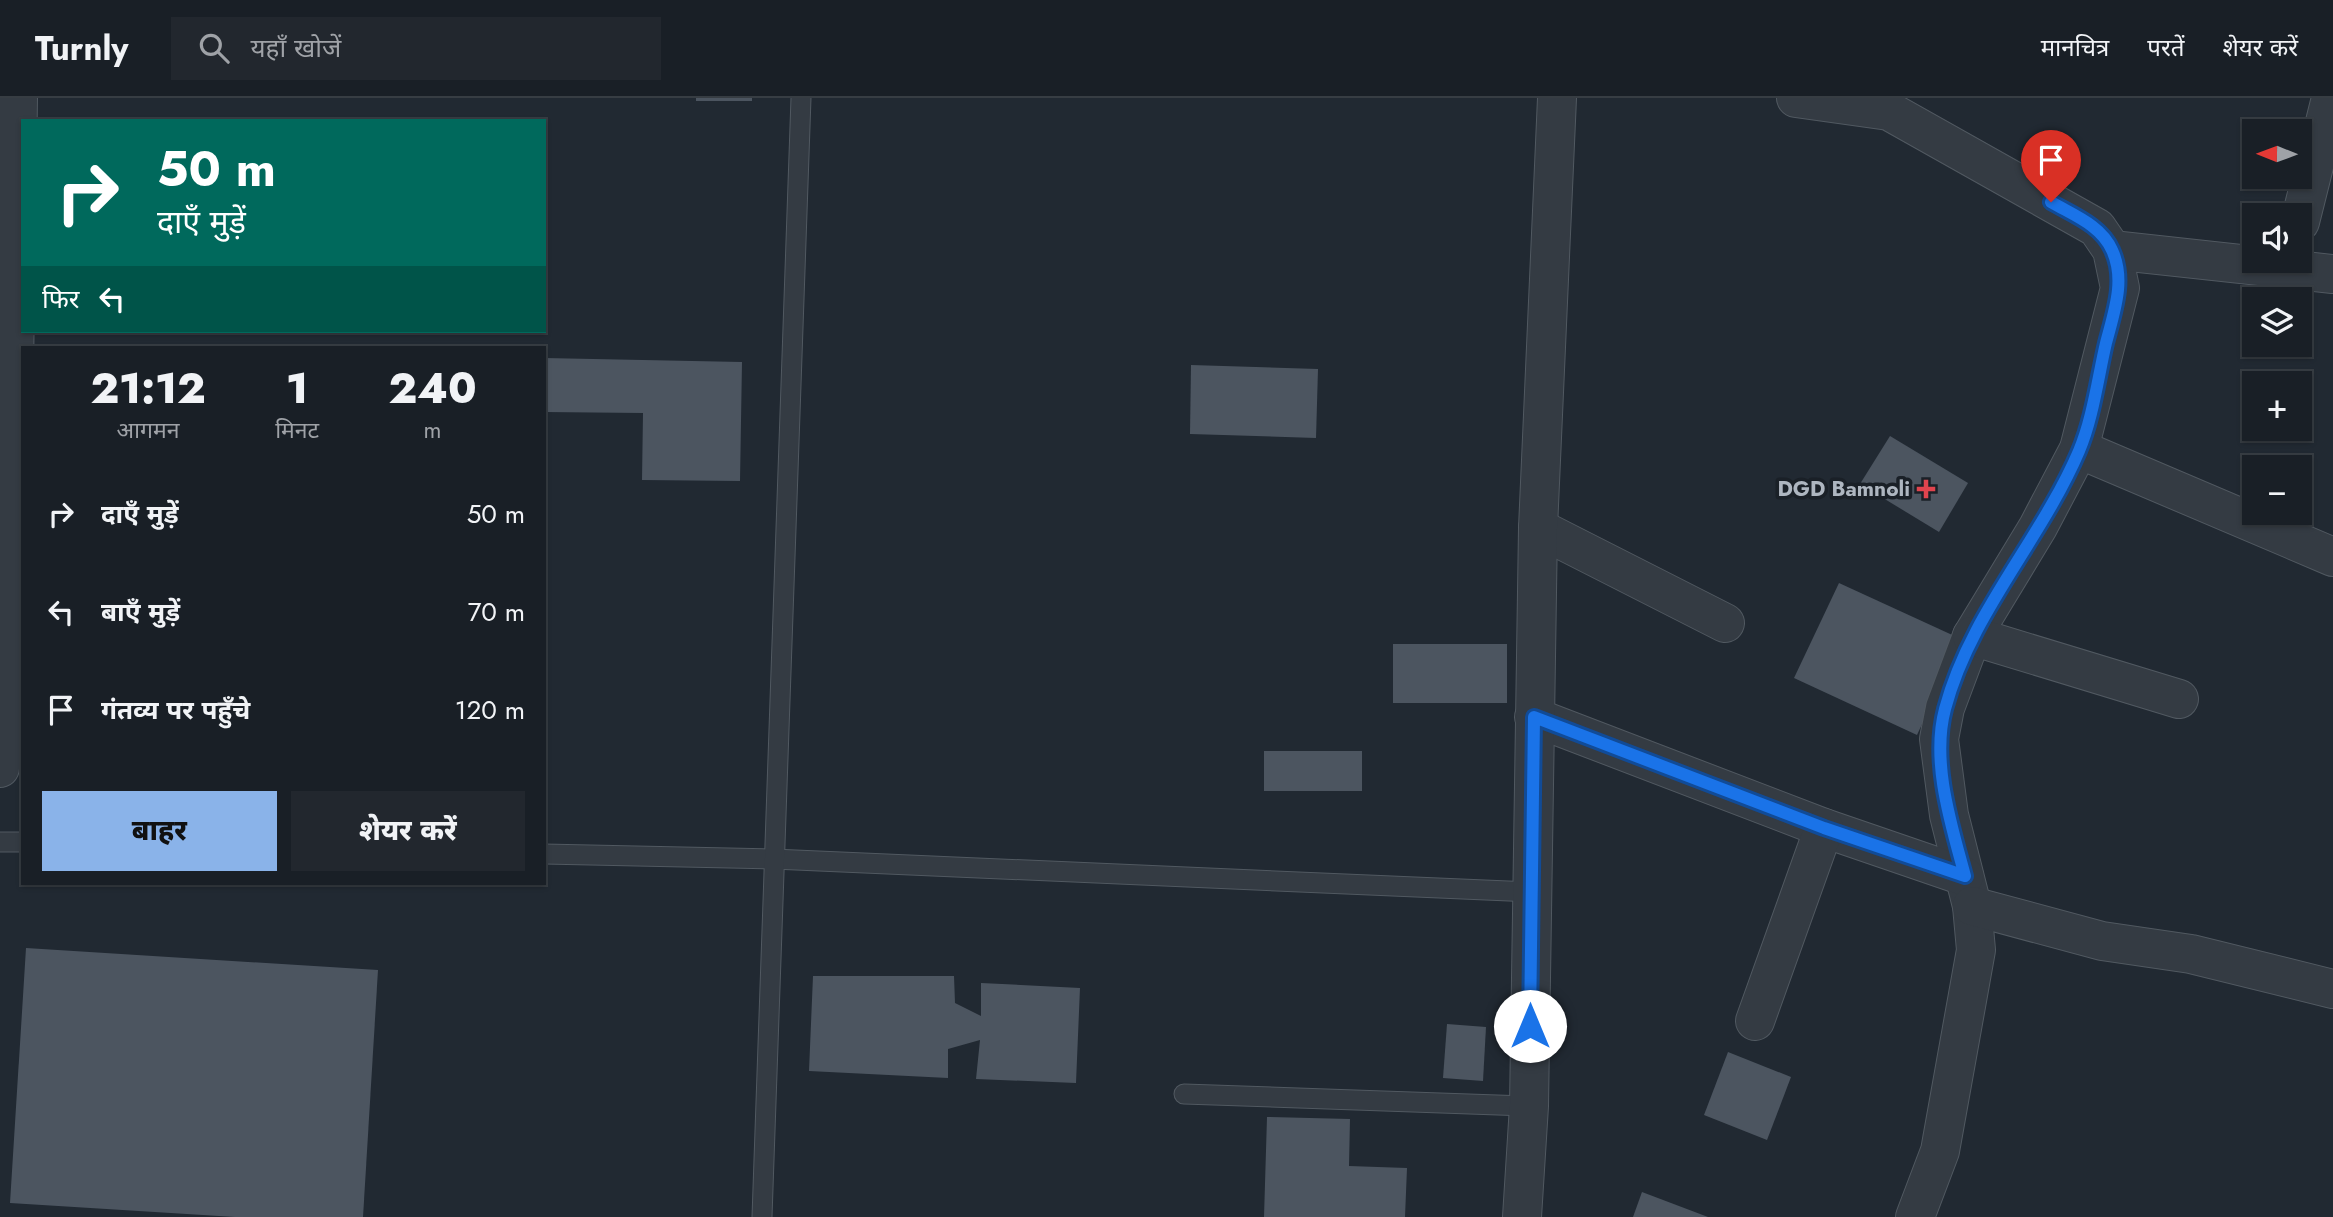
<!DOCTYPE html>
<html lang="hi">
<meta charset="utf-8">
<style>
:root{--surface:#191f26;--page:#22272e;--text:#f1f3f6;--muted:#9fa2a7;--line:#373d43;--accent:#8ab3e9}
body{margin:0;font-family:Jost,"Noto Sans Devanagari",sans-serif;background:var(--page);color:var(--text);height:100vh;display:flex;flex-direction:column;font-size:26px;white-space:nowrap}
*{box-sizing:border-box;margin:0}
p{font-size:23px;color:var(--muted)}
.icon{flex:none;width:38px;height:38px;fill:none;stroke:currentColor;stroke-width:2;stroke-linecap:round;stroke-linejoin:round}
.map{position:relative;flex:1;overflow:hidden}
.panel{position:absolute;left:21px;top:248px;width:525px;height:539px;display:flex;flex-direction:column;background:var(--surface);border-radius:0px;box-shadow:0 2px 5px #0004,0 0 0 2px var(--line)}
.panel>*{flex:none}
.top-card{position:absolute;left:21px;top:21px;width:525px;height:214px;border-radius:0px;box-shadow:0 2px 5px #0004,0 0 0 2px var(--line);background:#00695c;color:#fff;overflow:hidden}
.needle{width:46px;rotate:271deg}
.tools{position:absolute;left:2242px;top:21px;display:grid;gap:14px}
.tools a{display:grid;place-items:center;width:70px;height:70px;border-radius:0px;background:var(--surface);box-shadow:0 2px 5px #0004,0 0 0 2px var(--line);font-size:35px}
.pin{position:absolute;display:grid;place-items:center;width:60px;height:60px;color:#fff;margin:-72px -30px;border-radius:50% 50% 50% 0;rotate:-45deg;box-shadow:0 0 7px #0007}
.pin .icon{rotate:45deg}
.me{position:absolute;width:77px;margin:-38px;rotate:0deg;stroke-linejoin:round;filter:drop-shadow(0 0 5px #0008)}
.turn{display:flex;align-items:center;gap:24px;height:147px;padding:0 21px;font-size:32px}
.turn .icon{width:91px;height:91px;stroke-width:2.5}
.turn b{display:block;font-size:49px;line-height:60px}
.then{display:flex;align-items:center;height:66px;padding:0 21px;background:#0003;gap:14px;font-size:26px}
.eta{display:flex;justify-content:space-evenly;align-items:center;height:119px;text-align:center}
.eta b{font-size:42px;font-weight:800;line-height:49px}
.button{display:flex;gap:14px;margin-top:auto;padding:14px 21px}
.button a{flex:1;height:80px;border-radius:0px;background:var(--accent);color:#111;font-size:28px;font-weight:800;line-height:80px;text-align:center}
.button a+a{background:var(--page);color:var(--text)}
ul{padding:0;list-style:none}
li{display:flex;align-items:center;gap:21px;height:98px;padding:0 21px}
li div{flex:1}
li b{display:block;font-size:26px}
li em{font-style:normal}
header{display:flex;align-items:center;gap:42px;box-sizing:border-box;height:98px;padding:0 35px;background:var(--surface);border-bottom:2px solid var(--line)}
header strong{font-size:33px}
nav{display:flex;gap:38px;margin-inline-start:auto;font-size:24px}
.search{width:490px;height:63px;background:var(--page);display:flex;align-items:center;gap:18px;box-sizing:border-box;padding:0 24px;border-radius:0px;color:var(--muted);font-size:26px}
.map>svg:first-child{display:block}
</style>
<header>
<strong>Turnly</strong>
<div class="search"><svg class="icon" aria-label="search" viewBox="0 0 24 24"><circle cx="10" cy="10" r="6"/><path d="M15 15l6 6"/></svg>यहाँ खोजें</div>
<nav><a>मानचित्र</a><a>परतें</a><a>शेयर करें</a></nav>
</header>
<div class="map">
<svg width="2333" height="1119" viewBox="0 0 2333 1119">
<rect width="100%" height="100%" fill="#212932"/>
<g fill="#4c5560">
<rect x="696" y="0" width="56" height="3"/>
<polygon points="544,260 742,264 740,383 642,382 643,315 544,314"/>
<polygon points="1191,267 1318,271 1316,340 1190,336"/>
<polygon points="1890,338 1968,385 1939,434 1860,386"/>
<polygon points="1839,485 1961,541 1917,637 1794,580"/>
<rect x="1393" y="546" width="114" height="59"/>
<rect x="1264" y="653" width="98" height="40"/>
<polygon points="26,850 378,872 363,1119 235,1119 10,1105"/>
<polygon points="813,878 954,878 955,905 981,918 981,885 1080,890 1076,985 976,981 980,942 948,951 948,980 809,973"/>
<polygon points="1447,926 1486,929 1483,983 1443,980"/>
<polygon points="1728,954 1791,979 1767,1042 1704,1017"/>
<polygon points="1267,1019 1350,1021 1349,1068 1407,1070 1405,1119 1264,1119"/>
<polygon points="1642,1094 1708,1119 1633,1119"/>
</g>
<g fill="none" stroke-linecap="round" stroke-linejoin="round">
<g stroke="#515961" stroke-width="21">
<g id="service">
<polyline points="0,744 23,744"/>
<polyline points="544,756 773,761 1531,794"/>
<polyline points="1184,996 1529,1008"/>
<polyline points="762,1119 801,0"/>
</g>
</g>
<g stroke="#515961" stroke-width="40">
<g id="minor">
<polyline points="1796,0 1889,13 2097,130 2112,152 2120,190 2079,351 2038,429 1972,538 1945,610 1939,641 1949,717 1972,808 1976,852 1940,1053 1915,1119"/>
<polyline points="2300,124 2331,0"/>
<polyline points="2112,152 2333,176"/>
<polyline points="2079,351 2333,459"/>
<polyline points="1538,430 1725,525"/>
<polyline points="1972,538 2179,601"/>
<polyline points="1534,619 1824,730 1964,778"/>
<polyline points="1972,808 2102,843 2191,856 2333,891"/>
<polyline points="1755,923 1824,730"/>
<polyline points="1522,1119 1529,1008 1538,430 1557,0"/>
</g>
</g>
<g stroke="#515961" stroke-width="40">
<polyline id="tertiary" points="0,670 13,339 18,0"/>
</g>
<use href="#service" stroke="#343b43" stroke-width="19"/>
<use href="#minor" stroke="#343b43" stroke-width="38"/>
<use href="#tertiary" stroke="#343b43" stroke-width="38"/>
</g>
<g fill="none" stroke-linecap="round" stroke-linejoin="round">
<g stroke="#114b97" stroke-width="18">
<path id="route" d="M1530,928L1534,619L1824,730L1965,778C1951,726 1931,664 1945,611C1970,516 2041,442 2079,353C2093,320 2098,279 2106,245C2114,214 2126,182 2112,152C2101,127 2073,117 2051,104"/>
</g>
<use href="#route" stroke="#1a73e8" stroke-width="12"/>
</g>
<path fill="#e0444e" stroke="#1a2027" stroke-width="2.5" d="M1922.5 380.5h7v7h7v7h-7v7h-7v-7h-7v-7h7z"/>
<g text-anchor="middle" stroke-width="7" stroke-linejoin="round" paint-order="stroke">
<g font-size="21" font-weight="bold" fill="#aeb6c0" stroke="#1a2027" text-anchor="end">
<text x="1910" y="398">DGD Bamnoli</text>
</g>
</g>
</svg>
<div class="tools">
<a><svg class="needle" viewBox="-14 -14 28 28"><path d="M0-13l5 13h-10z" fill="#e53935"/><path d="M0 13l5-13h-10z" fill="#9fa2a7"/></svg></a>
<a><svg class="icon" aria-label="sound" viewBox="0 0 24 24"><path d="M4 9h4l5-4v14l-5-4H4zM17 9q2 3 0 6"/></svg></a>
<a><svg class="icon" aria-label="layers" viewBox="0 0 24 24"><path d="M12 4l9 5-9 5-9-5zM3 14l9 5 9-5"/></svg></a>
<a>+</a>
<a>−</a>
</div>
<div class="pin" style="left:2051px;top:104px;background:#d93025"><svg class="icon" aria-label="arrive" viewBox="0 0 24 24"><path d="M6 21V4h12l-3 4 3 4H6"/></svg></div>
<svg class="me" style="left:1530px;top:928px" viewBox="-20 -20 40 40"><circle r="19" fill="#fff"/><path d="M0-13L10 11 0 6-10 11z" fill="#1a73e8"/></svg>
<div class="top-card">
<div class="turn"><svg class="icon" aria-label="right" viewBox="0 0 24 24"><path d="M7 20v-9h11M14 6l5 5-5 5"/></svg><div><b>50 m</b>दाएँ मुड़ें</div></div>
<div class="then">फिर<svg class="icon" aria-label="left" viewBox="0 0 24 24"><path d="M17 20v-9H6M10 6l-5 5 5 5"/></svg></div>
</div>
<section class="panel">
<div class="eta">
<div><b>21:12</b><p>आगमन</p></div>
<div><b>1</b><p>मिनट</p></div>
<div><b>240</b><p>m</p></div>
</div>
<ul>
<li><svg class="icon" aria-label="right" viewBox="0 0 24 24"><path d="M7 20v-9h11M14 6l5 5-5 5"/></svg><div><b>दाएँ मुड़ें</b></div><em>50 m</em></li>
<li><svg class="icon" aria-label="left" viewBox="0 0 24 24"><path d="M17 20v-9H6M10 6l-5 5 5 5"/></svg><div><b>बाएँ मुड़ें</b></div><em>70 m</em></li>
<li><svg class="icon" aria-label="arrive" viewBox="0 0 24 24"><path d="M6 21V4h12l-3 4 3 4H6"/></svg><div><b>गंतव्य पर पहुँचे</b></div><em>120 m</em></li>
</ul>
<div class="button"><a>बाहर</a><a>शेयर करें</a></div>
</section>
</div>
